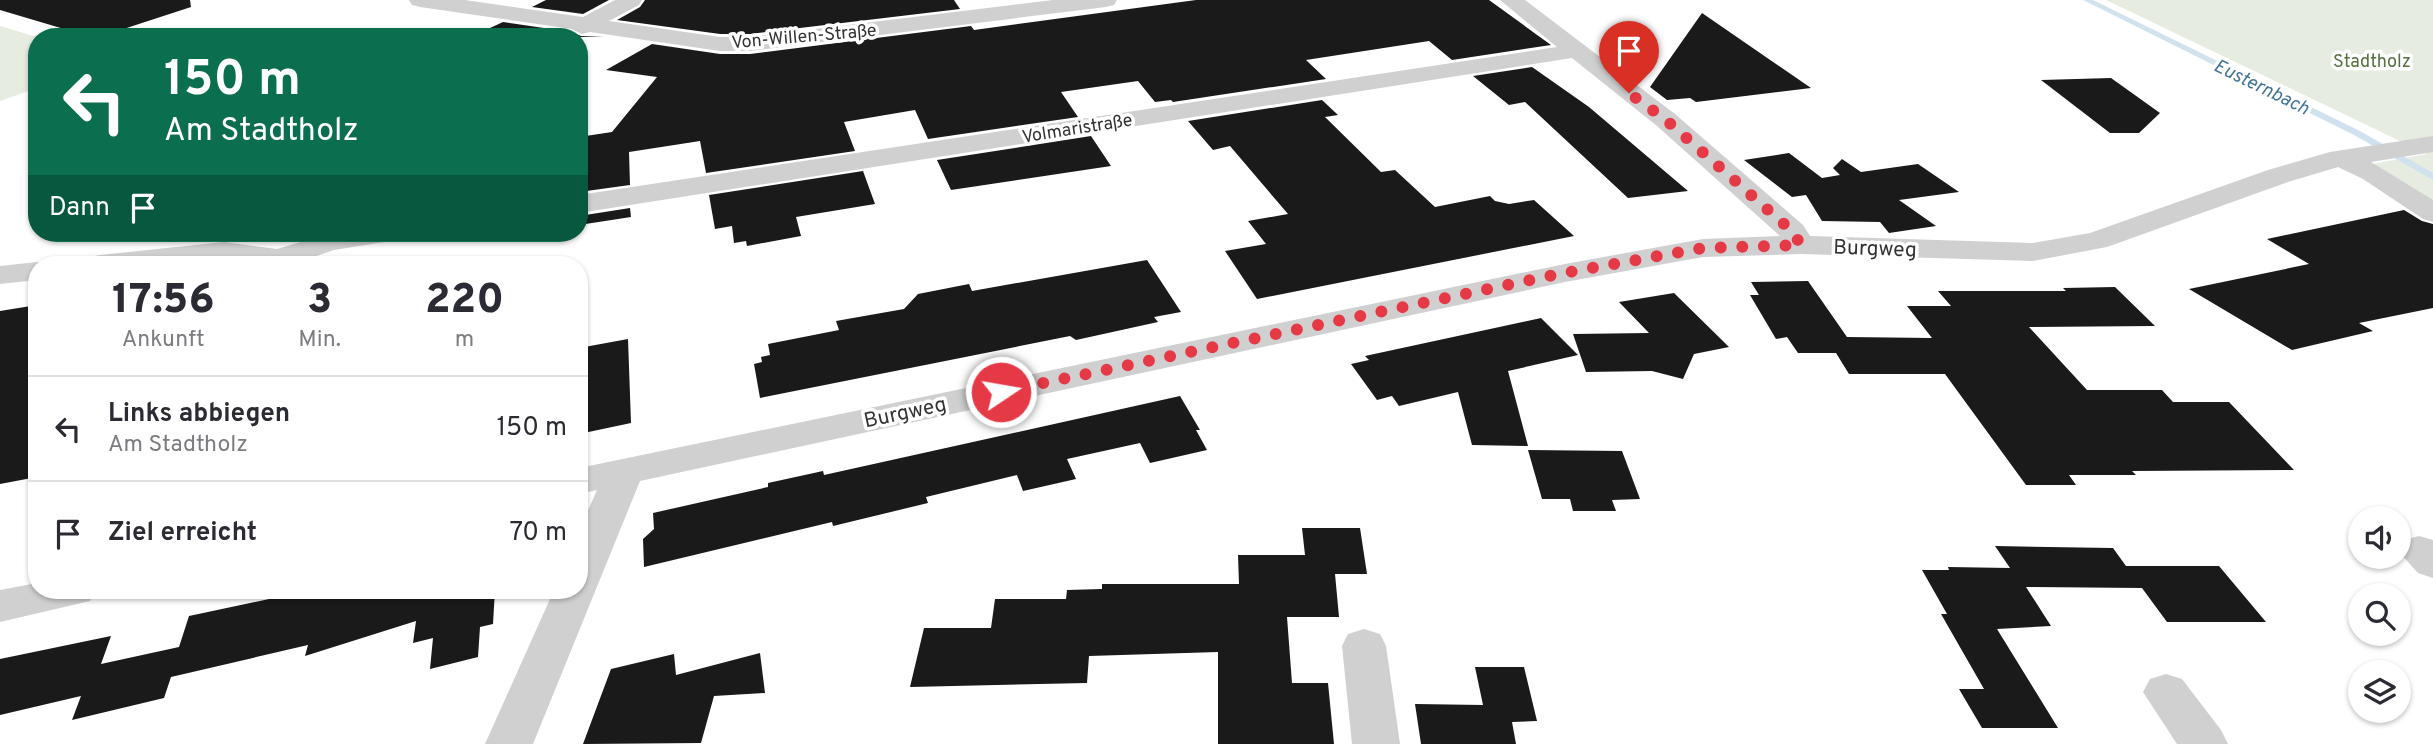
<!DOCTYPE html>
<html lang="de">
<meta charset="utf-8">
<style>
:root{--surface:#fff;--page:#f7f7f7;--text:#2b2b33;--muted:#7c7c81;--line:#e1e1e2}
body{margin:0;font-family:Overpass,sans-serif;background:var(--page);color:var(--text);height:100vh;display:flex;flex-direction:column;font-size:26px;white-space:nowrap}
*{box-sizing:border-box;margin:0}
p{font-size:23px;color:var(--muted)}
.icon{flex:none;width:38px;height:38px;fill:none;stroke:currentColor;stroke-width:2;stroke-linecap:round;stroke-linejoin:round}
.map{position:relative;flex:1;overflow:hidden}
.drawer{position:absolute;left:28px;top:256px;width:560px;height:343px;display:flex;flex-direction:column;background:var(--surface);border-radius:28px;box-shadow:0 2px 5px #0004}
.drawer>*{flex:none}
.top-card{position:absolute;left:28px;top:28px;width:560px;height:214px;border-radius:28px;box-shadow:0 2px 5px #0004;background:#0b6e4f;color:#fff;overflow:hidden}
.buttons{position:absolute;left:2348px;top:506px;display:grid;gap:14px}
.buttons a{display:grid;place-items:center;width:63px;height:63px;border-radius:50%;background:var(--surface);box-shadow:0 2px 5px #0004;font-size:35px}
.pin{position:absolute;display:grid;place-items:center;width:60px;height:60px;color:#fff;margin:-72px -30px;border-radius:50% 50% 50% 0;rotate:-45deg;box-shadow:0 0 7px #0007}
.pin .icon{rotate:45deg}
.me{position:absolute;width:77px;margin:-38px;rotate:78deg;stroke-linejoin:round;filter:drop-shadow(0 0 5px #0008)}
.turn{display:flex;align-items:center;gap:24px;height:147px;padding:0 21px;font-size:32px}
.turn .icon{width:91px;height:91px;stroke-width:2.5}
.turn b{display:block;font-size:49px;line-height:60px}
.then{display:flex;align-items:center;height:66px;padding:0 21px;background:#0003;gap:14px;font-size:26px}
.eta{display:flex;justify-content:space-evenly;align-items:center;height:119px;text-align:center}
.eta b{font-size:42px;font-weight:800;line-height:49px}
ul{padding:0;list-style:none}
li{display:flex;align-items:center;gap:21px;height:105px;padding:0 21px;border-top:2px solid var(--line)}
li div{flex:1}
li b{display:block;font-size:26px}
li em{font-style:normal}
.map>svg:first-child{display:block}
</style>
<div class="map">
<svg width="2433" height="744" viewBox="0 0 2433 744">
<rect width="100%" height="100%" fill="#fff"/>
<g fill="#e6ecdf">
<polygon points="2106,0 2433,0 2433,203 2372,164 2427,154"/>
<polygon points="0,26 37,37 37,88 0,101"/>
</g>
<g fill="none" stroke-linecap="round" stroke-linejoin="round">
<polygon fill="#cfe2ee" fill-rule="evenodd" points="2083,0 2093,0 2360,131 2433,173 2433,180 2354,135"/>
</g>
<g fill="#1a1a1a">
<polygon points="0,0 190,0 191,7 99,37 91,37 0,10"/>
<polygon points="546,0 609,0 583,14 532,7"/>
<polygon points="645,0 954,0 960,9 750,34 720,34 617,20 640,7"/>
<polygon points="1196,0 1489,0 1551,45 1452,60 1429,41 1306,60 1326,79 1173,102 1171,100 1155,102 1138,81 1061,92 1078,117 928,139 915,110 844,122 855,151 706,173 700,141 629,152 630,185 579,192 579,137 612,132 657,77 606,70 652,44 720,54 750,54 971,26 974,30"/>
<polygon points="1702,13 1811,88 1696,102 1690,98 1667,100 1650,87"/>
<polygon points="503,22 571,32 581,36 604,37 541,37 490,28"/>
<polygon points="1532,67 1589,107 1688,191 1628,198 1525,102 1509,105 1473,76"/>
<polygon points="2111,78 2160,113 2139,133 2110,133 2041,80"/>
<polygon points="1322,100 1338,115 1325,117 1381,172 1395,170 1435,207 1490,196 1495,201 1509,204 1534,200 1574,236 1257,299 1225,251 1266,244 1248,221 1288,214 1230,146 1213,150 1188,121"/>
<polygon points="1091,136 1111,166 951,190 937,160"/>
<polygon points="1789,153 1822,178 1840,175 1833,168 1842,159 1861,172 1918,164 1959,192 1899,200 1936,226 1889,233 1880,222 1822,221 1806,195 1792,197 1744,160"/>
<polygon points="863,171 875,204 796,217 801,236 747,246 746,241 734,243 732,226 715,229 709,195"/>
<polygon points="630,208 631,217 579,225 579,216"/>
<polygon points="2404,210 2422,221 2433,224 2433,308 2359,323 2373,331 2292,350 2189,289 2309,264 2267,239"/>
<polygon points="1147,260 1181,312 1154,317 1158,322 1076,340 1070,336 760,398 754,364 762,362 761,357 770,355 768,344 839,330 836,321 904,309 918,294 969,284 972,291"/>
<polygon points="1808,281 1847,337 1932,338 1907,306 1951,306 1938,291 2066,291 2063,288 2115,287 2155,326 2029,327 2087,390 2162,390 2173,402 2229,402 2294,470 2132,471 2136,475 2069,475 2076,485 2026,485 1945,374 1849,374 1836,353 1798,353 1787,337 1776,339 1750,295 1759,295 1751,282"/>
<polygon points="1674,293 1729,347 1694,354 1683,379 1652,371 1586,372 1573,334 1649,333 1619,302"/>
<polygon points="37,305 37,477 0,484 0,311"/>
<polygon points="1541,318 1578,355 1508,371 1528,446 1472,445 1458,392 1399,406 1392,396 1377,400 1351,364 1369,360 1365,356"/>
<polygon points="628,339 631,423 579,434 579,348"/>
<polygon points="1180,396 1200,430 1196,430 1207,450 1150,463 1140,443 1067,459 1076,479 1023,491 1017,475 926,497 928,503 833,526 832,522 644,567 643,539 654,529 653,513 768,487 768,483 823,471 824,475"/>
<polygon points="1528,450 1622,451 1640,499 1612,500 1616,511 1573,511 1570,499 1542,499"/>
<polygon points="1302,528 1360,528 1367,574 1335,574 1339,617 1287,617 1292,683 1328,683 1334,744 1218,744 1218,652 1089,656 1087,683 910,687 924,628 991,628 995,599 1066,599 1067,590 1102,589 1102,584 1239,584 1238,555 1305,555"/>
<polygon points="1995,546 2113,548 2126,566 2219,566 2266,622 2167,622 2142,588 2026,587 2051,626 1997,629 2058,728 1982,728 1959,689 1984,689 1941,614 1947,614 1922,570 1949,570 1948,567 2010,568"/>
<polygon points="311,590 495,590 493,624 480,627 478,657 430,669 433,638 413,643 416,621 305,656 308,645 171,677 164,698 72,720 81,696 0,715 0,659 111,636 101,664 179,647 189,616"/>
<polygon points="760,653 765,693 714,696 701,743 583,744 611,669 674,654 676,675"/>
<polygon points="1475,667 1524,667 1537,721 1512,722 1516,744 1421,744 1415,704 1483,705"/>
</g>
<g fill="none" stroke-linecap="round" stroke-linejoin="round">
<g fill="#d0d0d0" fill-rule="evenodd">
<polygon points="409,0 465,0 583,17 615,0 642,0 639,5 609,21 720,37 750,37 1053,0 1117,0 1114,5 1106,7 750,51 720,51 590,32 582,34 572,29 420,7 412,5"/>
<polygon points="1500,0 1525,0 1675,114 1803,225 1810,236 2033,243 2090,233 2268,170 2330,152 2433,136 2433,152 2371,162 2433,200 2433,222 2423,219 2363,179 2338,167 2288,182 2107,247 2033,261 1801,254 1703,257 1565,282 640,481 533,744 485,744 554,590 579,590 579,531 597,490 579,494 579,468 1565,264 1703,239 1780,236 1657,126 1572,58 579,213 579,195 1557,47"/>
<polygon points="331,233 407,233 403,239 334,250 302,261 304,264 224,261 172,264 84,264 89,257 100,255 224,242 277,249"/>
<polygon points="37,262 48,264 37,264 37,280 0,284 0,266"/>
<polygon points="2419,536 2433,540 2433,578 2418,573 2399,552 2404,540"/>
<polygon points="37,583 37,590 96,590 90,601 0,622 0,590"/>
<polygon points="1364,629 1380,634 1386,646 1400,744 1352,744 1342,646 1348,634"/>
<polygon points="2166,674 2182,679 2221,730 2228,744 2177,744 2143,692 2150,679"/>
</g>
</g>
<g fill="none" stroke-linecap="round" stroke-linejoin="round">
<polyline stroke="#e63946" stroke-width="12" stroke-dasharray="0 21.6" points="1001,392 1564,273 1703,248 1801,245 1792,231 1666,120 1629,93"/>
</g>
<g text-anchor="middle" stroke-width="7" stroke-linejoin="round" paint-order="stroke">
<g font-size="18" fill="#333" stroke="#fff">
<text transform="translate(804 36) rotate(-5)" y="6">Von-Willen-Straße</text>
<text transform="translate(1077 128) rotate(-9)" y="6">Volmaristraße</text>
</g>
<g font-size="18" fill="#56703f" stroke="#fff">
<text x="2372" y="67">Stadtholz</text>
</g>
<g font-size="19" font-style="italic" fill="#3f7597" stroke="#fff">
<text transform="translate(2262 86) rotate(26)" y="7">Eusternbach</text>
</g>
<g font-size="21" fill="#333" stroke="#fff">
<text transform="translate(1875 248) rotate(2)" y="7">Burgweg</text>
<text transform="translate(905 412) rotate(-12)" y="7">Burgweg</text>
</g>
</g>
</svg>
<div class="buttons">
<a><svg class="icon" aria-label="sound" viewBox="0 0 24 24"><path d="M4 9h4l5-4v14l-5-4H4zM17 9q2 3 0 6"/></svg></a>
<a><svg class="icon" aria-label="search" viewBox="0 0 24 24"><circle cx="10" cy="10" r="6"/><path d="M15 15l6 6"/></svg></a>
<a><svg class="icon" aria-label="layers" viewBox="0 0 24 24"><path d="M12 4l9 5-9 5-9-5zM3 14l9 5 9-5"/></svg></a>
</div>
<div class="pin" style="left:1629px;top:93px;background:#d93025"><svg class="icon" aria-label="arrive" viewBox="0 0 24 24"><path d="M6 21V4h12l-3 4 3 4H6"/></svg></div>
<svg class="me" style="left:1001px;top:392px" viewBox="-20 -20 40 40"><circle r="17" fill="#e63946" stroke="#fff" stroke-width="3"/><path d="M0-11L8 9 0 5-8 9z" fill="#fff"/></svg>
<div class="top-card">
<div class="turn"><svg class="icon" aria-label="left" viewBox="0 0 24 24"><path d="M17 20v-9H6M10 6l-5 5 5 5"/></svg><div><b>150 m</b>Am Stadtholz</div></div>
<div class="then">Dann<svg class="icon" aria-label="arrive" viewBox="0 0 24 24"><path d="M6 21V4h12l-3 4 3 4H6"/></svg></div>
</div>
<section class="drawer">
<div class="eta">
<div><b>17:56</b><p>Ankunft</p></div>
<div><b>3</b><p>Min.</p></div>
<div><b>220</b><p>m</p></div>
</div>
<ul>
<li><svg class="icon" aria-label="left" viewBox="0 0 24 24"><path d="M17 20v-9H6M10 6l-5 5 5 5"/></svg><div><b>Links abbiegen</b><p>Am Stadtholz</p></div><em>150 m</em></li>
<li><svg class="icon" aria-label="arrive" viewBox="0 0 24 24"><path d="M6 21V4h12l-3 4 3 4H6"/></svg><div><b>Ziel erreicht</b></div><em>70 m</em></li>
</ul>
</section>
</div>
